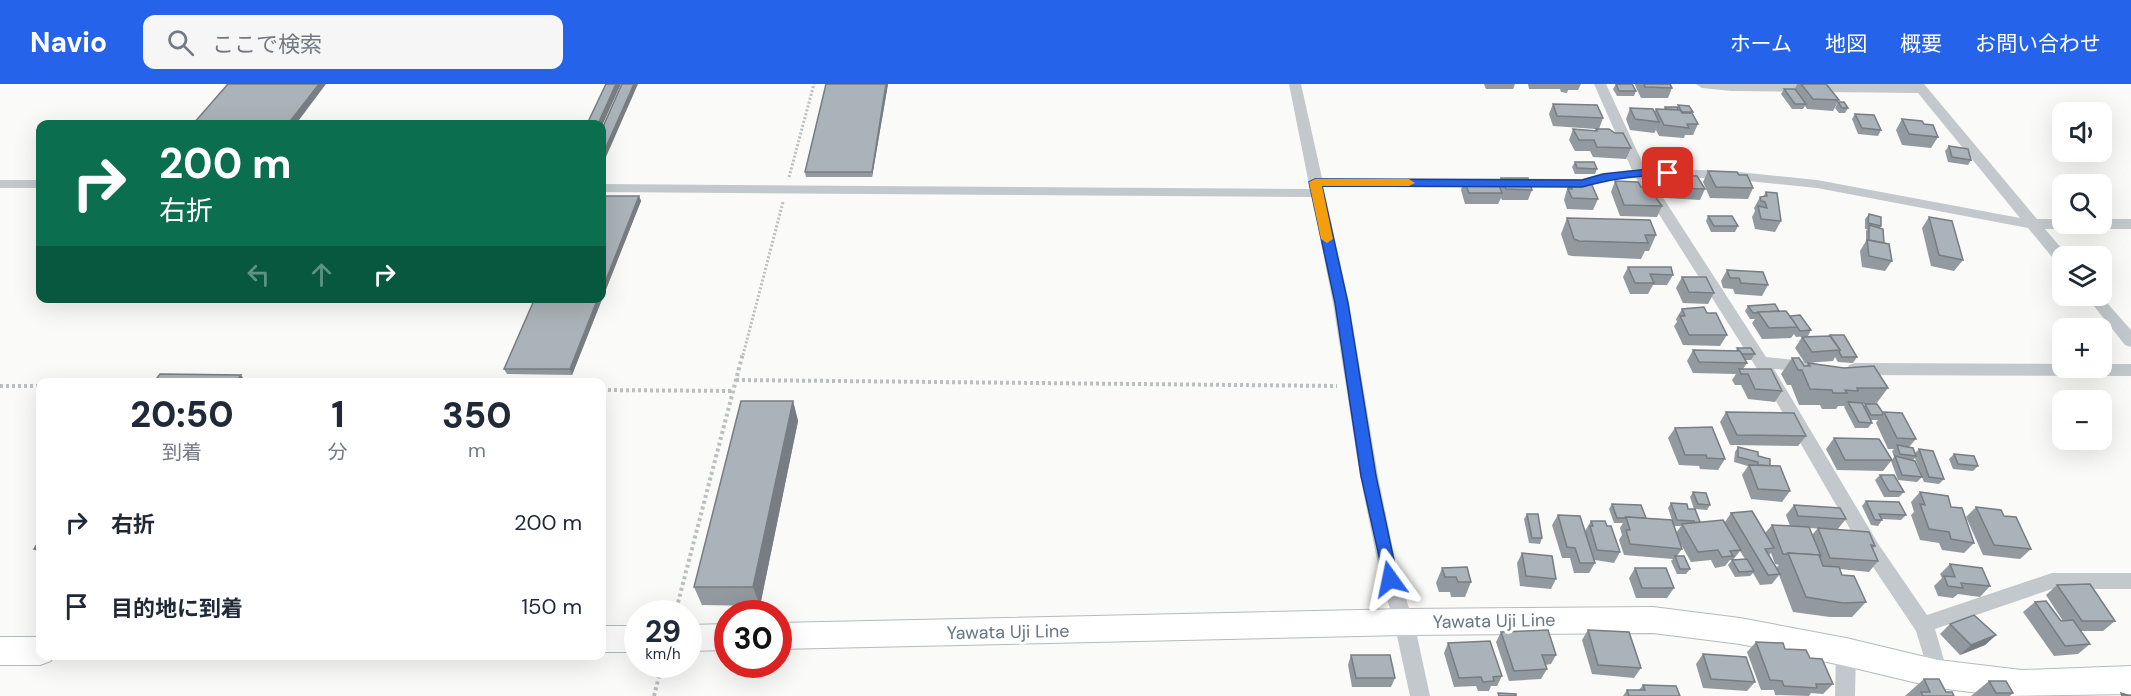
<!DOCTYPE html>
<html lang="ja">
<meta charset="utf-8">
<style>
:root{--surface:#fff;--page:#f6f6f7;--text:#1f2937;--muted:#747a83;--accent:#2563eb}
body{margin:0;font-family:"DM Sans","Noto Sans JP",sans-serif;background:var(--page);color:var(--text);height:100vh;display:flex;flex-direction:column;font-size:22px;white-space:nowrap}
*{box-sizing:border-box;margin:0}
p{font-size:20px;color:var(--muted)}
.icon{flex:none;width:33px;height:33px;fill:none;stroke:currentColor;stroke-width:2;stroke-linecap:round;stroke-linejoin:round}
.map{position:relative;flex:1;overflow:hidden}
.details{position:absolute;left:36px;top:294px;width:570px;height:282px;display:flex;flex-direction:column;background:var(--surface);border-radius:12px;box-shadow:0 6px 24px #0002}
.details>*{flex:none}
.hud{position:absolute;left:36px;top:36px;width:570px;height:183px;border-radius:12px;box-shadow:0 6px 24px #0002;background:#0b6e4f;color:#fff;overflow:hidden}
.buttons{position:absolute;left:2052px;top:18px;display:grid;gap:12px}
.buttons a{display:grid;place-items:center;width:60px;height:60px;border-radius:12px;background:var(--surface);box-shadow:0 6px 24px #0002;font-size:30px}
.speed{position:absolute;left:624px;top:516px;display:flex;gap:12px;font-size:30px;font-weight:700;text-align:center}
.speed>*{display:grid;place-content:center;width:78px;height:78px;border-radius:50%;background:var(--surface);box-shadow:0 6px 24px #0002;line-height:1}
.speed small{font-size:15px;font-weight:400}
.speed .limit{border:9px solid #d22;background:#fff;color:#111}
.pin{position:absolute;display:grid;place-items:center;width:51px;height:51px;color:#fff;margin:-26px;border-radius:12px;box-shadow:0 3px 9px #0006}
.me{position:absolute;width:66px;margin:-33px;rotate:348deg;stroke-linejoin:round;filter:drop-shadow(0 0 4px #0008)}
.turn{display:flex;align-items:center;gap:21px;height:126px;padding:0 24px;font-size:27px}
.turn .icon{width:78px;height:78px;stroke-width:2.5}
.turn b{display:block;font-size:42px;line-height:51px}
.lanes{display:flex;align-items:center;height:57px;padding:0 24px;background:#0003;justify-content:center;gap:30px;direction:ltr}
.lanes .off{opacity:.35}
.eta{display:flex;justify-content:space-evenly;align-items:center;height:102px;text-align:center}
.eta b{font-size:36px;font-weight:800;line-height:42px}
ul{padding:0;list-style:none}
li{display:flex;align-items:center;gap:18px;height:84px;padding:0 24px}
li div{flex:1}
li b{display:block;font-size:22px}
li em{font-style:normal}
header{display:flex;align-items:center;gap:36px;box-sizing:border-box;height:84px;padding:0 30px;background:var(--accent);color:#fff}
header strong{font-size:28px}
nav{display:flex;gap:33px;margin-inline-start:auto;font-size:21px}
.search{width:420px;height:54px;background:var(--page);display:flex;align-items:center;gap:15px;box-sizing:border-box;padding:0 21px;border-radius:12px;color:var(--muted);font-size:22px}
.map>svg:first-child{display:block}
</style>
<header>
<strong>Navio</strong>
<div class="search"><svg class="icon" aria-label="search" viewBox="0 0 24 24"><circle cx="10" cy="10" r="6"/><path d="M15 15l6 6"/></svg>ここで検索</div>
<nav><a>ホーム</a><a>地図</a><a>概要</a><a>お問い合わせ</a></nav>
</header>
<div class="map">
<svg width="2131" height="612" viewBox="0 0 2131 612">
<rect width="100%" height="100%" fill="#fafaf8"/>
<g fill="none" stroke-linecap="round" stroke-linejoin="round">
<g stroke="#b5babe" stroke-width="2">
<g id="primary">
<polygon points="1653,523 1740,534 1846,554 1938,576 2022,586 2131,582 2131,610 2004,612 1938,604 1846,582 1740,560 1653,549 1404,551 778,565 778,539 1404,525"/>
<polygon points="728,540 728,566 688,567 688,541"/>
<rect x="602" y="542" width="36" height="26"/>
<polygon points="0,553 40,553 40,572 53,572 51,577 40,581 0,581"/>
</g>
</g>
<g stroke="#bbbfc2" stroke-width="3" stroke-dasharray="2 2" stroke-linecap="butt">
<polyline points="789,93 814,0"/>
<polyline points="743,271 783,118"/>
</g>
<g stroke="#bbbfc2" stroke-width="4" stroke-dasharray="3 3" stroke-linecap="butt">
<polyline points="736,296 1337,302"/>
<polyline points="0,302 40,302"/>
<polyline points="602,306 733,307"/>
<polyline points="675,530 743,269"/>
<polyline points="654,612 662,580"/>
</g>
<g fill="#c3c8cc" fill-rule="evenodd">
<polygon points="1289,0 1301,0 1322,94 1582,95 1603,89 1632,86 1594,0 1606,0 1645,84 1728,87 1817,96 2020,134 1918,9 1732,7 1702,4 1696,0 1924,0 2037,135 2062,135 2062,140 2102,140 2102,135 2131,135 2131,145 2045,145 2068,172 2062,172 2062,180 2057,179 2028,144 1817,104 1728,95 1649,92 1766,273 1814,278 1816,282 1814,286 1808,288 1774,285 1879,461 1927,531 2052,489 2131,489 2131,505 2052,505 1935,545 1948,590 1945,596 1938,599 1931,596 1916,547 1865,471 1761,291 1636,94 1604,97 1582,103 1323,102 1349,219 1378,392 1399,495 1414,538 1430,612 1410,612 1394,538 1381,495 1360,392 1333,219 1312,113 602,108 602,100 1310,105"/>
<rect x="0" y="96" width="40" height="8"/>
<polygon points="2086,212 2101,212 2131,246 2131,263 2125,261"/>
<polygon points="1855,279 2062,280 2062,284 2102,284 2102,280 2131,280 2131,292 1855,291 1849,289 1847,285 1849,281"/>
<polygon points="1846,559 1853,562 1856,568 1855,612 1835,612 1836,568 1839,562"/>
</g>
<use href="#primary" fill="#fff" fill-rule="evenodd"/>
</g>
<g fill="#929a9f" fill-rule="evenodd">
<polygon points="826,0 888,0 872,93 806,93 805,88"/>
<polygon points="1484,0 1515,0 1513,5 1486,5"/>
<polygon points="1528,0 1581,0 1578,6 1568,6 1567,9 1561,8 1560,5 1529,5"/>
<polygon points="1616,0 1636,7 1634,12 1617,12 1613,5"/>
<polygon points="1635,0 1670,0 1672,4 1668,14 1641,14 1635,1"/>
<polygon points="1797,0 1826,0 1839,16 1833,27 1807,25 1805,22 1803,25 1792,25 1781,10 1784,5 1795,5"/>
<polygon points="1838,18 1848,24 1845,29 1839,29 1835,24"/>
<polygon points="1553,20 1603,34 1599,45 1631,64 1626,75 1593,73 1590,67 1575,67 1569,56 1573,45 1595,47 1596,45 1553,42 1549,30"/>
<polygon points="1678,21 1692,29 1698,40 1693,51 1685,51 1684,54 1659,52 1656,46 1654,49 1630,46 1626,35 1630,24 1654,28 1656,25 1664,25 1665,23 1677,24"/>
<polygon points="1855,30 1881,46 1878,52 1858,50 1852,35"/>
<polygon points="1902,35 1924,40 1938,53 1931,64 1902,61 1896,46"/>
<polygon points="1949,62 1971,76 1968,81 1948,78 1945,67"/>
<polygon points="1575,78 1597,85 1595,90 1575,90 1572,83"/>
<polygon points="1708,87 1739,91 1753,104 1748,115 1710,114 1703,98"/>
<polygon points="1665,91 1705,105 1700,116 1667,114 1660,102"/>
<polygon points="1501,94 1532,106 1528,116 1502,116 1501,114 1498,120 1465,120 1461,106 1464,96 1499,101"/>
<polygon points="1615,97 1641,103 1662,122 1657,133 1620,132 1611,108"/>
<polygon points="1569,98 1598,115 1593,126 1567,125 1564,116"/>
<polygon points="1766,108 1781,137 1775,148 1755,145 1752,133 1755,127 1754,124 1760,113 1763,113"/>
<polygon points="639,112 641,117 572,291 507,290 504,285"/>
<polygon points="1869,130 1881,142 1880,144 1884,159 1892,177 1885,187 1862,183 1860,167 1866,157 1866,147 1867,145 1865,145 1865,135"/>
<polygon points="1708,132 1738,142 1735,148 1711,148 1706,137"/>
<polygon points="1929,133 1963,176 1954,187 1931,182 1922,144"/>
<polygon points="1567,134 1656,151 1649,167 1645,167 1641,175 1572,172 1568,171 1561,150"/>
<polygon points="1628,183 1673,191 1667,201 1653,201 1648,210 1630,210 1623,193"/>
<polygon points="1727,186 1768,201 1762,212 1735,210 1733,205 1723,204 1721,197"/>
<polygon points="1682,193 1714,209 1708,220 1683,219 1676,204"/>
<polygon points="1748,222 1779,227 1790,232 1811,246 1808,252 1796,253 1794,250 1791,254 1762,255 1752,239 1755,235 1750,235 1745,227"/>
<polygon points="1682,225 1707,229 1727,251 1720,262 1683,261 1674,242 1677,238 1676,235"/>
<polygon points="1829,252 1857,273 1853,279 1838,278 1835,273 1833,277 1805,279 1795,264 1802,253"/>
<polygon points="1737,264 1755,270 1751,276 1745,276 1747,279 1743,285 1782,307 1775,318 1748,315 1741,301 1735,301 1732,296 1736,290 1693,289 1687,277 1693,266 1736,267"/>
<path d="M1792,274L1804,282H1806L1808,279L1888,304L1876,320H1863L1864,322L1865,320L1883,329L1884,328L1916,355L1909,363L1915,369L1919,365L1944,395L1939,400L1924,398L1922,393L1917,398L1898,396L1891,377L1883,387L1837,386L1826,365L1834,354L1892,376L1894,373L1892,367L1894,365H1888L1876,339L1878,336H1871L1872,339L1868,344H1855L1844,323L1845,322H1838L1836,325H1822L1820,321H1799L1791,301H1787L1781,290ZM1915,374L1922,392L1913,376Z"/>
<polygon points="793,317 798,337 760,522 702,521 694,503"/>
<polygon points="1726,328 1806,352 1798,362 1730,361 1720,338"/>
<polygon points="1675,344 1725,375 1718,386 1700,385 1699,382 1679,381 1668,354"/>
<polygon points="1738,363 1758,372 1770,382 1790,407 1782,418 1751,415 1742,391 1748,382 1734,378 1735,368"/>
<polygon points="1954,370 1978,382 1973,387 1953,385 1949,375"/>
<polygon points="1880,391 1904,408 1899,413 1884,413 1875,396"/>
<path d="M1693,408L1710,421L1707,426L1695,425L1700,438H1725L1731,429L1765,449L1772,441L1790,442L1786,431L1794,421L1846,435L1837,446L1809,444L1812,451L1818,444L1875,462L1872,465L1878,477L1869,488L1840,485L1842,491L1866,518L1852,533H1830L1793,528L1779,491L1772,500L1760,501L1753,489L1750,492L1735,493L1728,481L1732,476H1730L1725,482L1715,484L1711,476L1691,478L1679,457L1682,465L1677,472L1690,485L1686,490H1677L1671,477L1673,475L1624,471L1619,456L1622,451L1620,444L1623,439H1614L1609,425L1612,420L1646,434L1672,436L1668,424L1671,419L1688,425H1694L1690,413ZM1674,442H1681L1676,449ZM1740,467L1745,475L1733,476ZM1771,469L1775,480L1779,481L1776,484L1769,471Z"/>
<polygon points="1920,408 1951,423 1974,459 1964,469 1942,466 1939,459 1920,456 1911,431 1914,428 1911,418"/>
<polygon points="1866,417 1906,431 1901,436 1882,435 1882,436 1878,442 1871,441 1862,422"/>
<polygon points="1976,423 2004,432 2031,465 2020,475 1983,471 1966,433"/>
<polygon points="1527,430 1542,454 1540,460 1529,459 1524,435"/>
<polygon points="1558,431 1585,447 1591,437 1607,442 1620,468 1614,479 1595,476 1595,479 1589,489 1574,489 1570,474 1562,474 1552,441"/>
<polygon points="40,455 40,471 34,465"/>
<polygon points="1522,469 1556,495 1551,505 1520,502 1517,479"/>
<polygon points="1950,480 1990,502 1980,513 1958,510 1953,514 1938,512 1934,502 1942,494 1940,490"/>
<polygon points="1442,484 1471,498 1465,513 1451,513 1450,508 1439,508 1436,499"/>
<polygon points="1635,484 1674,504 1667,514 1636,514 1629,494"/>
<polygon points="2057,501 2115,537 2103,547 2081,547 2090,560 2078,570 2054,572 2023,528 2035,518 2061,537 2063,537 2046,511"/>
<polygon points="1950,540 1996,551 1985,561 1960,571 1940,550"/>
<polygon points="1588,546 1641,584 1634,594 1592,590 1582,556"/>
<polygon points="1501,548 1556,571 1551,580 1545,581 1547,585 1541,595 1509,597 1496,558"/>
<polygon points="1756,558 1785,565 1810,574 1833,600 1823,610 1811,609 1809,612 1775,611 1774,606 1761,606 1747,568"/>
<polygon points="1448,559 1502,592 1497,602 1491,602 1489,607 1478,607 1476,602 1454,603 1444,569"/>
<polygon points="1703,570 1755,598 1747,607 1703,604 1696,580"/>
<polygon points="1351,571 1395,594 1391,603 1352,603 1348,581"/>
<polygon points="1924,595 1946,608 1954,612 1905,612"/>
<polygon points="1989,597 2013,609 2010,612 1971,612"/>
<polygon points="1643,601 1680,612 1623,612 1627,606 1639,606"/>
</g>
<g fill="#777d82">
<polygon points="319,0 326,0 296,40 288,40"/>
<polygon points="616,0 621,0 602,42 602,40 598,40"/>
<polygon points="634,0 638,0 602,82 602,72"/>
<polygon points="886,0 888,0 872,93 872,88"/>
<polygon points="639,112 641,117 572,291 570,285 598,214 602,214 602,206"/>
<polygon points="241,291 246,298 236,298"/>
<polygon points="793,317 798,337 760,522 753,503"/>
<polygon points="1996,551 1985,561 1960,571 1971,561"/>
</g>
<g fill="#aab3b9" stroke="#777d82" stroke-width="1.5">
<polygon points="228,0 319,0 288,40 193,40"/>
<polygon points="606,0 616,0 598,40 587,40"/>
<polygon points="622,0 634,0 602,72 602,45"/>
<polygon points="826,0 886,0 872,88 805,88"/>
<polygon points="1616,0 1632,0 1636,7 1619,7"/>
<polygon points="1644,0 1670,0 1672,4 1645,3"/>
<polygon points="1801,0 1826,0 1839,16 1813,15"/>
<polygon points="1784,5 1795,5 1806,20 1795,20"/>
<polygon points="1838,18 1844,18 1848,24 1842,24"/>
<polygon points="1553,20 1597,21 1603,34 1557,32"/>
<polygon points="1678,21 1689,22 1693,28 1682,28"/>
<polygon points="1665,23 1677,23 1678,26 1666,25"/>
<polygon points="1630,24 1653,25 1659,38 1635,35"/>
<polygon points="1656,25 1680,26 1682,29 1692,29 1698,40 1687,40 1689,44 1664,41"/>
<polygon points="1855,30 1874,31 1881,46 1862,44"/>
<polygon points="1902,35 1922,37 1924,40 1933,41 1938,53 1909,50"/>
<polygon points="1573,45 1597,47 1596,45 1609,45 1615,49 1623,49 1631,64 1597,63 1594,56 1579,56"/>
<polygon points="1949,62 1968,65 1971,76 1952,73"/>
<polygon points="1575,78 1594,78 1597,85 1577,84"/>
<polygon points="1708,87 1737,88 1739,91 1747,91 1753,104 1716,103"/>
<polygon points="1665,91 1697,92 1705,105 1672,104"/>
<polygon points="1501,94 1528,94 1532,106 1506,105"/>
<polygon points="1464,96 1497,96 1502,109 1469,109"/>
<polygon points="1615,97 1638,98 1641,103 1649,104 1662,122 1624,121"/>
<polygon points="1569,98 1591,99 1598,115 1572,114 1568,105 1572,105"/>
<polygon points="1766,108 1777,109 1781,137 1761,135 1758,122 1767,124 1765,118 1761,117 1760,113 1767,112"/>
<polygon points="602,112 639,112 602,206"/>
<polygon points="1869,130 1881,133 1881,142 1868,139"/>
<polygon points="1708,132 1732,132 1738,142 1714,142"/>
<polygon points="1929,133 1952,137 1963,176 1939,171"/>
<polygon points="1567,134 1650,136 1656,151 1645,151 1648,159 1579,157 1574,155"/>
<polygon points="1869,141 1883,145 1884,159 1869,156"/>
<polygon points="1867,156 1889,160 1892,177 1869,172"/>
<polygon points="1628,183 1671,183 1673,191 1650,190 1654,199 1635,199"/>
<polygon points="1727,186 1763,188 1768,201 1741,199 1739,194 1730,194"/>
<polygon points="1682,193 1706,193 1714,209 1689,208"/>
<polygon points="535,214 598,214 570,285 504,285"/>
<polygon points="1775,220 1779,227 1753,229 1748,222"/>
<polygon points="1704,223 1707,229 1716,229 1727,251 1689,251 1680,232 1685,232 1682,225"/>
<polygon points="1786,227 1798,243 1769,244 1758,228"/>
<polygon points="1800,231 1811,246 1800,247 1790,232"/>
<polygon points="1830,251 1844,251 1857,273 1842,273 1839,268 1840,266"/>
<polygon points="1830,252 1840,266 1812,268 1802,253"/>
<polygon points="1737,264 1751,264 1755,270 1742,270"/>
<polygon points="1693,266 1740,267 1747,279 1699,278"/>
<polygon points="1792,274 1799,274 1804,282 1810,282 1808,279 1844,284 1874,282 1888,304 1857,304 1858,307 1845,306 1847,309 1833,309 1832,306 1810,305 1802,286 1798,286"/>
<polygon points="1739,285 1771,285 1782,307 1755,305 1748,290 1741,290"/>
<polygon points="160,290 241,291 236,298 154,298"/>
<polygon points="741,317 793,317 753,503 694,503"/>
<polygon points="1848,318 1862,319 1872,339 1859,338"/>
<polygon points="1865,320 1877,320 1883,329 1882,331 1871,331"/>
<polygon points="1726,328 1794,329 1806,352 1737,351"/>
<polygon points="1884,328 1902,329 1916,355 1897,354"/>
<polygon points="1712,343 1725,375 1707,374 1706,371 1685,371 1675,344"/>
<polygon points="1834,354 1879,355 1892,376 1845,376"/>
<polygon points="1897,361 1913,364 1916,372 1900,370"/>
<polygon points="1738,363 1758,368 1758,372 1770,375 1770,382 1758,381 1758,378 1738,373"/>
<polygon points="1919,365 1933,367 1944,395 1929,393"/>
<polygon points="1954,370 1974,372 1978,382 1958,380"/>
<polygon points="1895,372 1915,377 1922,393 1902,391"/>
<polygon points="1749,381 1780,382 1790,407 1758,405"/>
<polygon points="1880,391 1894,391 1904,408 1889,407"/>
<polygon points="1693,408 1706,409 1710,421 1698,420"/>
<polygon points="1920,408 1948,412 1951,423 1962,424 1974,459 1951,455 1949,448 1929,445 1920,420 1925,421"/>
<polygon points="1866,417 1899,418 1906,431 1879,430 1882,436 1875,436"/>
<polygon points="1671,419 1687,420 1688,425 1695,425 1700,438 1695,439 1694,437 1677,436"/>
<polygon points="1612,420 1641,421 1646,434 1626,433 1627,434 1617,434"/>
<polygon points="1794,421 1840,424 1846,435 1798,432"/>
<polygon points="1976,423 2001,426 2004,432 2016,433 2031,465 1994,461"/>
<polygon points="1752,427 1774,464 1765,465 1780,490 1768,491 1731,429"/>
<polygon points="1527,430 1538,430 1542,454 1532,454"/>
<polygon points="1558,431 1580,432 1595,479 1580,479 1575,464 1567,463"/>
<polygon points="1626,433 1672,436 1682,465 1630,460 1626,446 1630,446"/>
<polygon points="1723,436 1741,466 1730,467 1733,472 1722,473 1718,466 1698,468 1682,440"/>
<polygon points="1591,437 1605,437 1607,442 1611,442 1620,468 1597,466 1590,442 1593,442"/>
<polygon points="1772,441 1809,443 1821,472 1819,472 1819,471 1788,469 1787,470 1783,470"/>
<polygon points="1818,444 1869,448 1875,462 1871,461 1878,477 1830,474"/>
<polygon points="40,455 40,465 34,465"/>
<polygon points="1522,469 1552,472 1556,495 1526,492"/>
<polygon points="1788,469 1819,471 1823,482 1839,483 1842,491 1854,492 1866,518 1843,519 1806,513"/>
<polygon points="1675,472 1684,472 1690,485 1680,485"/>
<polygon points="1747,475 1754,487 1739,488 1732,476"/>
<polygon points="1950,480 1982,484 1990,502 1961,499 1963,504 1948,502 1944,492 1955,493"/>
<polygon points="1467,483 1471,498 1458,498 1456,493 1445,493 1442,484"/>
<polygon points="1635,484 1666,484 1674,504 1642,504"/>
<polygon points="2090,500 2115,537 2082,537 2057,501"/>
<polygon points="2046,517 2061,537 2073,536 2090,560 2065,562 2035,518"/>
<polygon points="1974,531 1996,551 1971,561 1950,540"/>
<polygon points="1548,546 1556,571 1542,571 1547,585 1514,587 1501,548"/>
<polygon points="1588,546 1629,548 1641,584 1598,581"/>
<polygon points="1490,557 1502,592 1493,593 1494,597 1483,598 1481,593 1459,594 1448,559"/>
<polygon points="1756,558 1783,559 1785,565 1806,566 1810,574 1822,575 1833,600 1816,600 1817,604 1784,602 1782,597 1770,596"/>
<polygon points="1703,570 1746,573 1755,598 1711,595"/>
<polygon points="1351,571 1390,571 1395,594 1356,594"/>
<polygon points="1924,595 1939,595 1946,608 1952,608 1954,612 1923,612 1921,608 1930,608"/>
<polygon points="1989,597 2006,597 2013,609 1996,609"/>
<polygon points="1643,601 1676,602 1680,612 1629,612 1627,606 1645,606"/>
<polygon points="1498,609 1516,610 1516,612 1499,612"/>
<polygon points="2121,609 2131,612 2122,612"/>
</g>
<path fill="#2563eb" stroke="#184099" stroke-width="1.5" d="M1649,85L1668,86L1674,89C1668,95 1659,92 1651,92C1628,92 1604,97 1582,103L1322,102L1348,219L1376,392L1398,495L1396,499L1390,501L1385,499L1361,392L1335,219L1309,98L1315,95L1582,96L1603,90Z"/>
<polygon fill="#f59e0b" points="1315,95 1409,95 1415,99 1409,102 1322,102 1333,155 1327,159 1321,155 1309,98"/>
<g text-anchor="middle" stroke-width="6" stroke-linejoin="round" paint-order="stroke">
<g font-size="18" fill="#657683" stroke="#fff">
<text transform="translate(1494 537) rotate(-1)" y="6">Yawata Uji Line</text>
<text transform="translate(1008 548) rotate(-1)" y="6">Yawata Uji Line</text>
</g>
</g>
</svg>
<div class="buttons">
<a><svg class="icon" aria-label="sound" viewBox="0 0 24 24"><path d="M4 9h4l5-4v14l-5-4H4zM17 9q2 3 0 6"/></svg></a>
<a><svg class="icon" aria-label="search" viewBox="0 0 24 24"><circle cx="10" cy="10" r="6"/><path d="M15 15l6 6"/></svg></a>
<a><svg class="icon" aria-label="layers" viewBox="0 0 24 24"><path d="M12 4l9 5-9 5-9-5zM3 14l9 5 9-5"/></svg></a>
<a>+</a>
<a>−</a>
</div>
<div class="speed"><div>29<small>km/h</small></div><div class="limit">30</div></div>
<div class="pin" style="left:1668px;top:89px;background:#d93025"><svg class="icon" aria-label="arrive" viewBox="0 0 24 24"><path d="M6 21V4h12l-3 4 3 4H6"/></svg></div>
<svg class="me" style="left:1390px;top:495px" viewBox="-20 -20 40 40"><path d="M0-17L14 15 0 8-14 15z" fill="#2563eb" stroke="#fff" stroke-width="4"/></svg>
<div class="hud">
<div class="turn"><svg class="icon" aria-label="right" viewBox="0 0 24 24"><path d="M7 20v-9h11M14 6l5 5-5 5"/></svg><div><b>200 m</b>右折</div></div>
<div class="lanes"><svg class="icon off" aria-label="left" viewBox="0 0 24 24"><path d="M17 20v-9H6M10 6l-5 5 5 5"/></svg><svg class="icon off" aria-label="ahead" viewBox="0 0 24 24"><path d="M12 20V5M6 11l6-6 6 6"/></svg><svg class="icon" aria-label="right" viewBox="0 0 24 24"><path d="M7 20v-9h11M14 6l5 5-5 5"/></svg></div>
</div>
<section class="details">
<div class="eta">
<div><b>20:50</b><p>到着</p></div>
<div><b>1</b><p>分</p></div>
<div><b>350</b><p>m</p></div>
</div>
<ul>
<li><svg class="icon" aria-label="right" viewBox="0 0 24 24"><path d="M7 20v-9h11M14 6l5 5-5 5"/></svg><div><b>右折</b></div><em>200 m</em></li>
<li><svg class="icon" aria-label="arrive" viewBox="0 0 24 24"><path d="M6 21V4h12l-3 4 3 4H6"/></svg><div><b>目的地に到着</b></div><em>150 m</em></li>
</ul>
</section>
</div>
